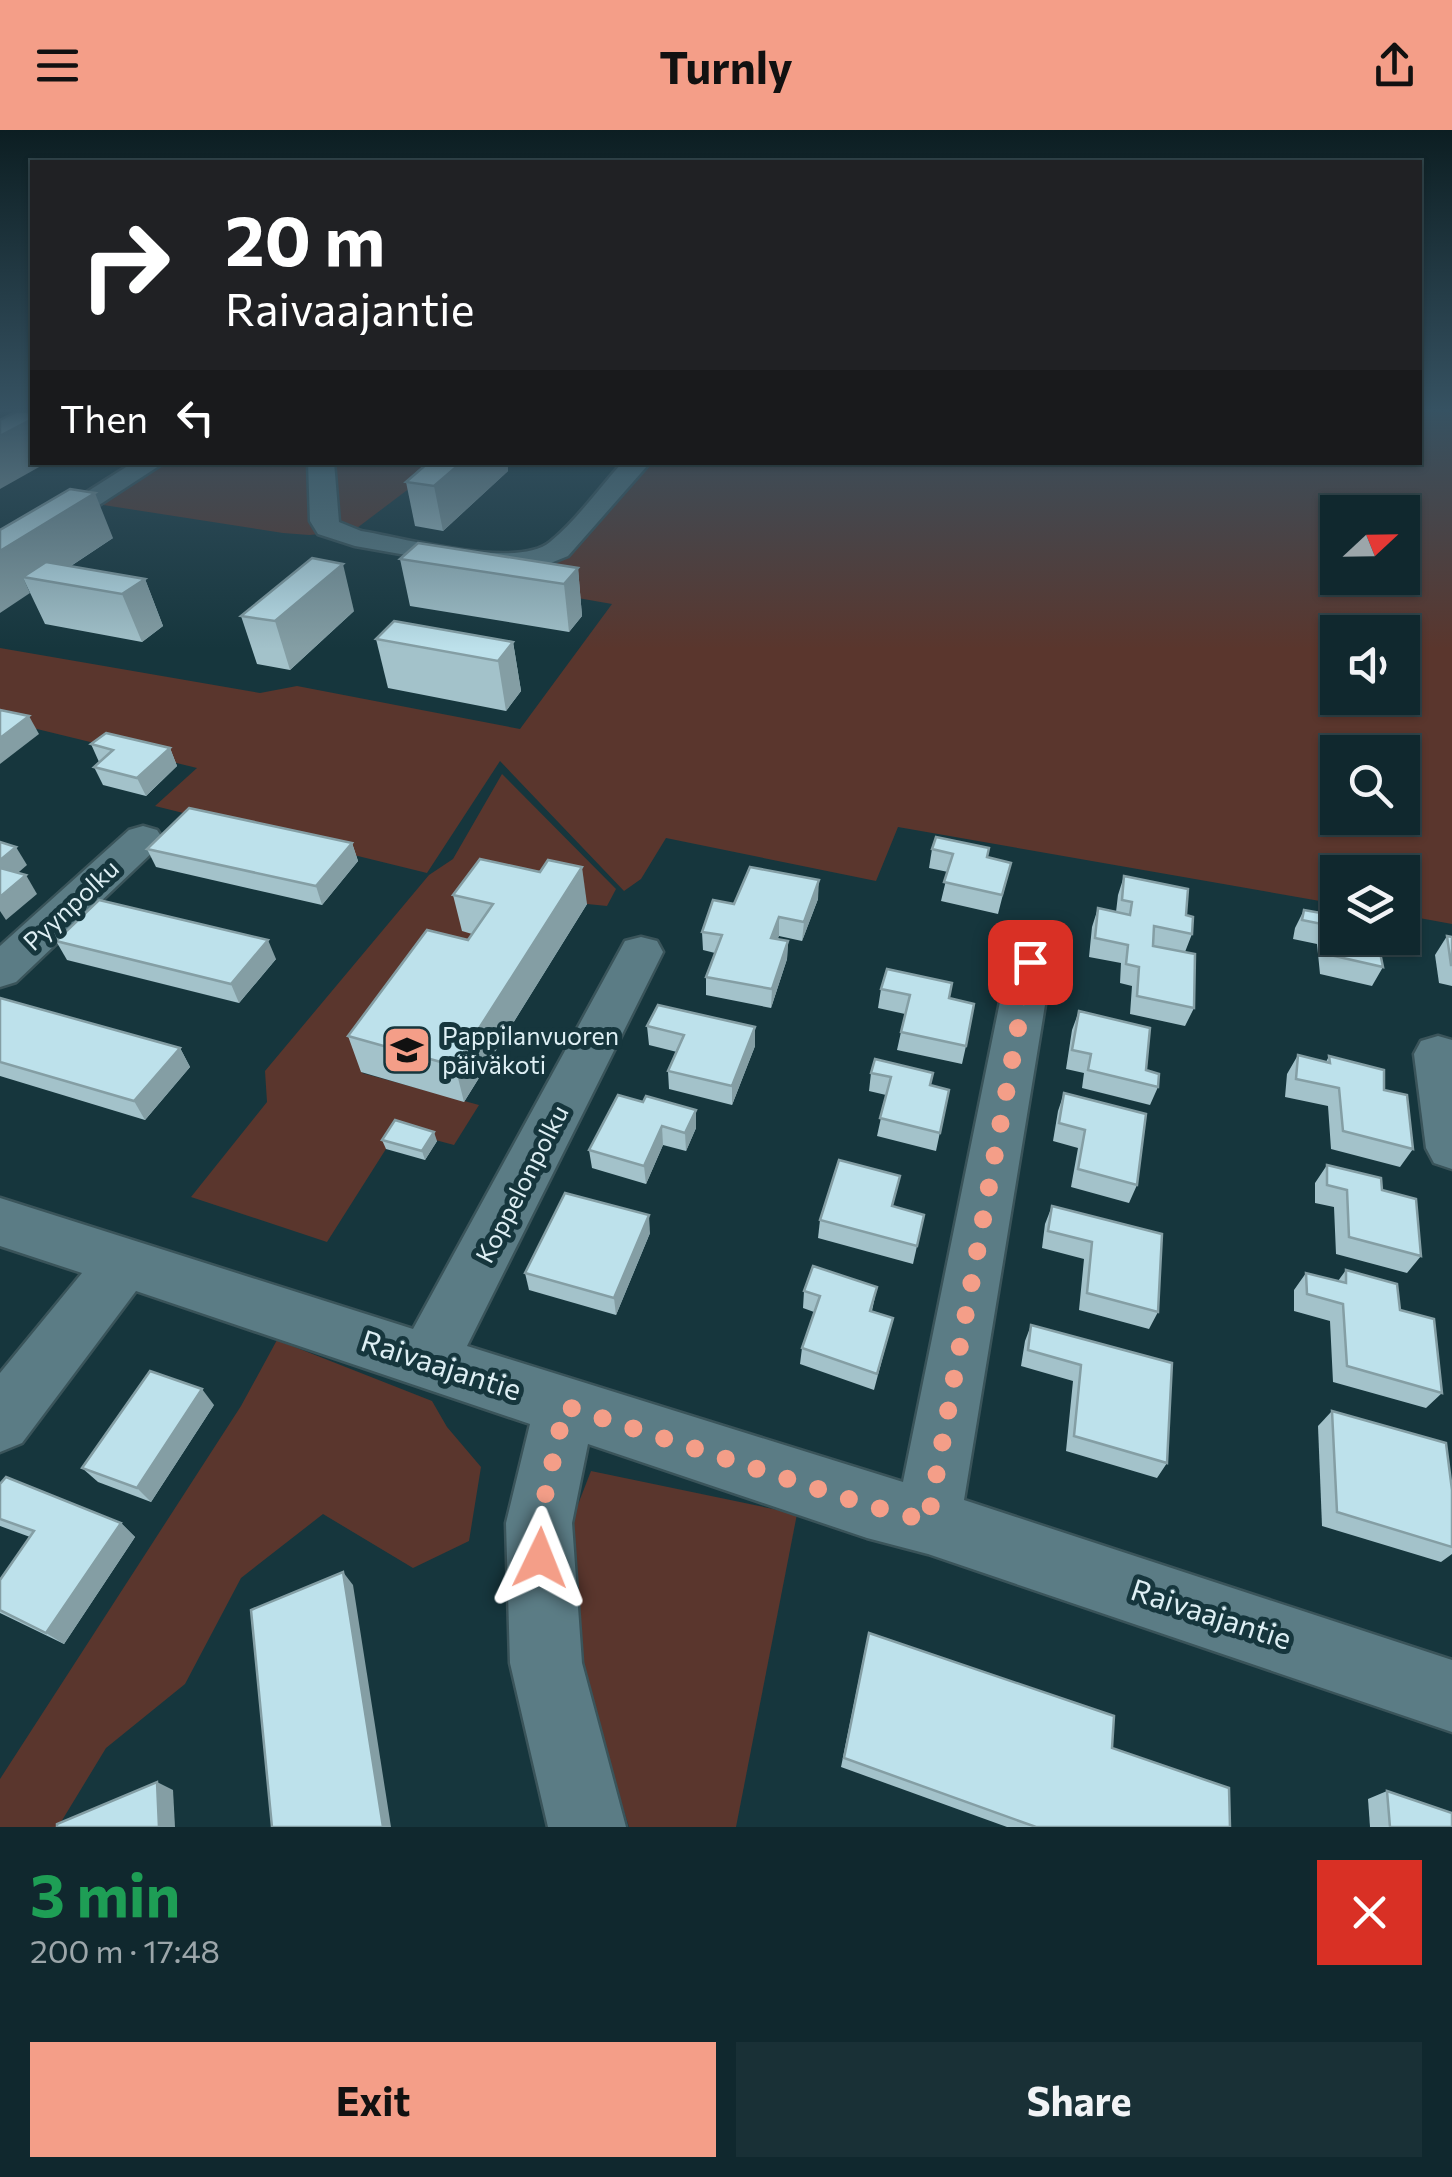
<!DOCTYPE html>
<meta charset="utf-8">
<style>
:root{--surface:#10282e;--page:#193036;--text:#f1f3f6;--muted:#9ca6aa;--line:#30444a;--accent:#f49e88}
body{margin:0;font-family:Commissioner,sans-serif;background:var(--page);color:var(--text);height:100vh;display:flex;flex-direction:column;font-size:38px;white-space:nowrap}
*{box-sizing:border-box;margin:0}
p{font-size:32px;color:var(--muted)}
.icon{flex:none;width:55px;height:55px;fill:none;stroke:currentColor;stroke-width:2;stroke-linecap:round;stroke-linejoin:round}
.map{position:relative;height:1697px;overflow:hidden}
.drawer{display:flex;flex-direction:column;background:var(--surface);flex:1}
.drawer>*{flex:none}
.hud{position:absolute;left:30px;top:30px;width:1392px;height:305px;border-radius:0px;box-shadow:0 2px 8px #0004,0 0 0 2px var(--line);background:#202124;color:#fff;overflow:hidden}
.needle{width:65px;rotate:68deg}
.fabs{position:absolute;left:1320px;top:365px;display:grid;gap:20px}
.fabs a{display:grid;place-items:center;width:100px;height:100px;border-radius:0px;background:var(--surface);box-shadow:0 2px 8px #0004,0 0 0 2px var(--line);font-size:50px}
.pin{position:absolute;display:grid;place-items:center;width:85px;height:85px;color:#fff;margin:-42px;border-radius:20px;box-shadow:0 5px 15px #0006}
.me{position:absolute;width:110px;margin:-55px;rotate:2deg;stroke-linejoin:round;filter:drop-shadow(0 0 8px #0008)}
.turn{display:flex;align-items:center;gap:35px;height:210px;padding:0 30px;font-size:45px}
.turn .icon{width:130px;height:130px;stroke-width:2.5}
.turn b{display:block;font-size:70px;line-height:85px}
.then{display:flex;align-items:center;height:95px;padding:0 30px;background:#0003;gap:20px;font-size:38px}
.round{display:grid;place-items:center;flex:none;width:105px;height:105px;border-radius:0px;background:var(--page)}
.overview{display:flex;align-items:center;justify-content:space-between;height:170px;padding:0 30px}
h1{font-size:60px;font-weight:700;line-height:75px;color:#1e9e55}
.cta{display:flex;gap:20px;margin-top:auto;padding:20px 30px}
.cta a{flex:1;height:115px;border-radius:0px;background:var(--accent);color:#111;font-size:40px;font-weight:700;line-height:115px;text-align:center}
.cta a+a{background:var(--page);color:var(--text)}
header{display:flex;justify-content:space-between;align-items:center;height:130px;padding:0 30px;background:var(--accent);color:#111;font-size:45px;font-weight:700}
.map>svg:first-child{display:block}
</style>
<header><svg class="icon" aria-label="menu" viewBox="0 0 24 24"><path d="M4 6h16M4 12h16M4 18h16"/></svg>Turnly<svg class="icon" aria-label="share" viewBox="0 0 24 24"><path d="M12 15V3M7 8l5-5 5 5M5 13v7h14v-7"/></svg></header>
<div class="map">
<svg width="1452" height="1697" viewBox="0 0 1452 1697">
<rect width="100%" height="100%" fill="#16363d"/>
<g fill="#5a362d" fill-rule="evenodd">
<path d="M1420,282H1452V794L1403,785L1402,742H1338L1337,774L898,697L876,751L666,708L641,749L624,761L500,631L427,743L155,676L197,638L0,590V518L260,563L297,556L520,599L612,474L464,448L538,439L558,430L642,333L1420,332ZM1338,382H1402V448H1338ZM1338,502H1402V568H1338ZM1338,622H1402V688H1338Z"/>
<polygon points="163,333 443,333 353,401 309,405 283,403 97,374"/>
<polygon points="502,644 616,759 607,776 587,774 463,801 500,811 362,943 479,975 454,1015 398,1000 327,1112 191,1067 267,972 265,941 429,745 453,729"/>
<polygon points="277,1210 432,1271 447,1297 481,1337 469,1411 413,1438 323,1384 241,1448 185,1554 106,1618 58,1697 0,1697 0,1649 241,1276"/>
<polygon points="591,1341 797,1384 736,1697 629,1697 589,1571 561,1418"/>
</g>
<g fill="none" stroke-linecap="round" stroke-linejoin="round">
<g stroke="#3a545a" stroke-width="5">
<g id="minor">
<polygon points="134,332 165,332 73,392 53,392 49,386"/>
<path d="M308,332H334L339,392L361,401C404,408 516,440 550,412C577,390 599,358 623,332H644L647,336L568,426L536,439L503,442L355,416L318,404L310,391Z"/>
<polygon points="143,696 157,700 163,709 157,718 16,852 0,857 0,816 129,700"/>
<polygon points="641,807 657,811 663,822 467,1216 903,1352 1008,832 1014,821 1030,816 1046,821 1052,832 964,1370 1452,1530 1452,1602 928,1424 867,1408 588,1314 572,1393 582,1533 626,1697 548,1697 510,1533 506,1393 530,1294 136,1161 22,1313 0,1322 0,1243 82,1143 0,1116 0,1068 413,1199 619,822 625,811"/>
<polygon points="1438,906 1452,910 1452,1039 1434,1033 1426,1018 1414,924 1421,911"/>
</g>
</g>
<use href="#minor" fill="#5b7c85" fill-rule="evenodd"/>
</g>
<g fill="#a3c2ca">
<polygon points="429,332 507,332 508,341 443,401 415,396 406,352"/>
<polygon points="0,400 113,408 71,436 145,449 163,496 142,512 45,494"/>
<polygon points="400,429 578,438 582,486 569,502 410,476"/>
<polygon points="354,481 290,540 257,534 241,486"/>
<polygon points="376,509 513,512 521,561 506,581 388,558"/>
<polygon points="91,614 170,618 177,636 146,666 103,655 94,637 99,632"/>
<polygon points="352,713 358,731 322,775 156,737 147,719"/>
<polygon points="932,719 1011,733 998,784 941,771 948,742 929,738"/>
<polygon points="540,742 587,774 464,972 361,942 348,906 468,810 472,804 462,801 453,765"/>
<polygon points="1124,746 1186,785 1192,804 1185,822 1194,878 1185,896 1130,884 1132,856 1120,853 1121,833 1089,827 1092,797 1098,778 1116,782 1118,765"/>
<polygon points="818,769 802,811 779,806 777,809 788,811 787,829 771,878 706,865 706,847 715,823 703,820 702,802 734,774"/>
<polygon points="1304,780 1338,786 1383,837 1372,856 1320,844 1317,814 1293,809 1295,798"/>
<polygon points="1447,806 1452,807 1452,856 1439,853 1435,825"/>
<polygon points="56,811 276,829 239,873 67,830"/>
<polygon points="881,859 949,868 966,916 962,934 897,920 905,884 878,878"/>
<polygon points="0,868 180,918 190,937 145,990 0,946"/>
<polygon points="1079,881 1158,957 1150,975 1082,958 1084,943 1066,939 1072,900"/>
<polygon points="647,896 755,916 732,975 669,959 668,941 677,922 649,915"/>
<polygon points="1298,925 1326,932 1329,926 1384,960 1413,1019 1400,1037 1331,1019 1328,976 1285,967 1287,944"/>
<polygon points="871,943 949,960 936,1021 877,1006 886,965 869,961"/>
<polygon points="1064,963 1137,1055 1129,1073 1071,1057 1078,1018 1053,1011 1058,981"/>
<polygon points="643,972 696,998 686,1021 663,1015 646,1054 592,1038 589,1020"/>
<polygon points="382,1010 437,1011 425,1030 386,1019"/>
<polygon points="1327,1035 1382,1060 1421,1126 1407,1143 1336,1124 1334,1077 1315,1073 1315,1053"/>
<polygon points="893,1076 924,1085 913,1134 818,1108 820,1090"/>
<polygon points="1052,1076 1162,1104 1158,1182 1149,1199 1079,1180 1084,1129 1042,1118 1045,1094"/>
<polygon points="650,1103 616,1185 529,1160 525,1143"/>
<polygon points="1346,1140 1400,1180 1442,1263 1426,1278 1333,1252 1330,1191 1294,1181 1294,1160 1306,1143 1338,1151"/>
<polygon points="877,1157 872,1181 893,1188 874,1260 800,1234 802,1218 814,1182 803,1178 804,1161"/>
<polygon points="1031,1195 1172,1233 1167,1333 1157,1348 1066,1321 1073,1251 1021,1236 1025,1211"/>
<polygon points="214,1275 151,1372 98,1352 82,1338"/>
<polygon points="1332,1281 1452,1360 1452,1424 1441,1432 1322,1396 1318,1296"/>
<polygon points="0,1354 121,1393 135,1407 64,1514 0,1483 0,1450 30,1407 0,1396"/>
<polygon points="869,1503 1112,1618 1230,1697 1007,1697 841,1637 866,1515"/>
<polygon points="1387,1661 1452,1697 1370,1697 1368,1669"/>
</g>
<g fill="#849ea4">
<polygon points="32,289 32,332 48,332 0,359 0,306"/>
<polygon points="462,332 507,332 508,341 443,401 434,356"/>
<polygon points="95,363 113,408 48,451 23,447 30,463 0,483 0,421"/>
<polygon points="343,434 354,481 290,540 275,491"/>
<polygon points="578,438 582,486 569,502 564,454"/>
<polygon points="145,449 163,496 142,512 122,464"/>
<polygon points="513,512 521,561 506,581 498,531"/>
<polygon points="29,586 39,604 0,634 0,608"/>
<polygon points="170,618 177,636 146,666 137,648"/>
<polygon points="352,713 358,731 322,775 316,756"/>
<polygon points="16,717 27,735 4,755 0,748 0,730"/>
<polygon points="582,737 587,774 464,972 455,936"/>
<polygon points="26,745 37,764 6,790 0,781 0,767"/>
<polygon points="819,750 818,769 802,811 804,792"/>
<polygon points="779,787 779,806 771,826 771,808"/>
<polygon points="268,810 276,829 239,873 231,854"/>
<polygon points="788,811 787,829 771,878 772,859"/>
<polygon points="755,897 755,916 732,975 732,956"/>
<polygon points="180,918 190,937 145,990 134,971"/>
<polygon points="696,980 696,998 686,1021 685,1003"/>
<polygon points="662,996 663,1015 646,1054 644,1036"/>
<polygon points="434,1002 437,1011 425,1030 422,1021"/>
<polygon points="649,1085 650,1103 616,1185 614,1168"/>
<polygon points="202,1259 214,1275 151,1372 137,1358"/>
<polygon points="121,1393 135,1407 64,1514 46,1503"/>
<polygon points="343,1442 353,1455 391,1697 383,1697"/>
<polygon points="157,1652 173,1660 175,1697 159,1697"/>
</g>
<g fill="#bde1eb" stroke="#849ea4" stroke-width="2.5">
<polygon points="16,282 32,282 32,289 0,306 0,290"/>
<polygon points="429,332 462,332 434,356 406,352"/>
<polygon points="70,359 95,363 0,421 0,400"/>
<polygon points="418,413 578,438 564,454 400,429"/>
<polygon points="312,428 343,434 275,491 241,486"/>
<polygon points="46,432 145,449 122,464 23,447"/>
<polygon points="394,491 513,512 498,531 376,509"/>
<polygon points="0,580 29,586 0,608"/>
<polygon points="106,603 170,618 137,648 94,637 113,620 91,614"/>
<polygon points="189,678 352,713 316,756 147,719"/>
<polygon points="936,707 989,718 987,727 1011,733 1002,765 944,752 953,724 932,719"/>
<polygon points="0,712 16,717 0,730"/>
<polygon points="480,729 540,742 548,730 582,737 455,936 348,906 427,800 468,810 493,774 453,765"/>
<polygon points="750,737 819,750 804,792 779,787 771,808 788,811 772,859 706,847 722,805 702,802 713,770 734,774"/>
<polygon points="0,738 26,745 0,767"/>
<polygon points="1124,746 1188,759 1186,785 1193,787 1192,804 1154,796 1153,816 1195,824 1194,878 1137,866 1139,837 1126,834 1128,815 1095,808 1098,778 1130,785 1132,772 1122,770"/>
<polygon points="99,770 268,810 231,854 56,811"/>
<polygon points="1304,780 1338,786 1338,808 1377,808 1383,837 1330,825 1327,795 1302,790"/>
<polygon points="1447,806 1452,807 1452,835 1451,835"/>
<polygon points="887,839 952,853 949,868 974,874 966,916 901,902 910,865 881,859"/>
<polygon points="0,868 180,918 134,971 0,932"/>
<polygon points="658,875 755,897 732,956 668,941 684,905 647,896"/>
<polygon points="1079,881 1150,898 1146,940 1159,944 1158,957 1088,940 1091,924 1072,920"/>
<polygon points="1298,925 1330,933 1329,926 1384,940 1384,960 1407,965 1413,1019 1343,1001 1339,958 1296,949"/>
<polygon points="875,929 933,943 930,955 949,960 940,1003 880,988 891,947 871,943"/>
<polygon points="1064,963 1146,984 1137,1055 1078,1039 1085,1000 1059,993"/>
<polygon points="618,965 643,972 646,966 696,980 685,1003 662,996 644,1036 589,1020"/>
<polygon points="395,990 434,1002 422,1021 382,1010"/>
<polygon points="839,1030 900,1046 892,1076 924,1085 917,1116 820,1090"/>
<polygon points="1327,1035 1381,1048 1382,1060 1416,1069 1421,1126 1349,1107 1347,1060 1327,1055"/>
<polygon points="565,1063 649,1085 614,1168 525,1143"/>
<polygon points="1052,1076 1162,1104 1158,1182 1087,1163 1092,1112 1048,1101"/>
<polygon points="813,1136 877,1157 870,1181 893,1188 877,1244 802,1218 820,1166 804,1161"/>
<polygon points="1346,1140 1397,1154 1400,1180 1434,1189 1442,1263 1347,1236 1343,1174 1307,1164 1306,1143 1346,1153"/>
<polygon points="1031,1195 1172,1233 1167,1333 1074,1306 1081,1235 1028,1220"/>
<polygon points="150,1241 202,1259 137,1358 82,1338"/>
<polygon points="1332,1281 1446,1313 1452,1360 1452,1417 1337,1382"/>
<polygon points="6,1347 121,1393 46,1503 0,1480 0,1450 34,1401 0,1389 0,1354"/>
<polygon points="343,1442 383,1697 272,1697 251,1480"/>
<polygon points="869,1503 1114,1586 1112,1618 1229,1658 1230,1697 1036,1697 844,1628"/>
<polygon points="157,1652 159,1697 57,1697 57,1694"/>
<polygon points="1387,1661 1452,1683 1452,1697 1390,1697"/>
</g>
<linearGradient id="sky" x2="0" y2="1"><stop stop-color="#0c1e22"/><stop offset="0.54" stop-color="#365262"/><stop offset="1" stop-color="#365262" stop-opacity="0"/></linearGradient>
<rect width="1452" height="519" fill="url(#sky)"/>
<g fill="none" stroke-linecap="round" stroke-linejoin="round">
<polyline stroke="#f49e88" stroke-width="18" stroke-dasharray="0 32.4" points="540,1428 539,1393 565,1276 867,1375 928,1391 1030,832"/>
</g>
<defs>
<g id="school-square" transform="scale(2.5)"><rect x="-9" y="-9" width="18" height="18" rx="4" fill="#f49e88" stroke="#16363d"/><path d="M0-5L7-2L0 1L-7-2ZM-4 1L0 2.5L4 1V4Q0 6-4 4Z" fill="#111"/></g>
</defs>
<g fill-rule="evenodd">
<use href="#school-square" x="407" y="920"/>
</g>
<g text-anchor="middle" stroke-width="10" stroke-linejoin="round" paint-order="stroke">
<g font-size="25" fill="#deeff4" stroke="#16363d">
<text transform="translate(71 775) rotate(-43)" y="9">Pyynpolku</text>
<text transform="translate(522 1054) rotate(-63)" y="9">Koppelonpolku</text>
</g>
<g font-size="25" fill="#deeff4" stroke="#16363d" text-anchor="start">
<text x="442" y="915">Pappilanvuoren<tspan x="442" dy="29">päiväkoti</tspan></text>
</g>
<g font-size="30" fill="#deeff4" stroke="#16363d">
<text transform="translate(441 1236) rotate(18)" y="10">Raivaajantie</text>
<text transform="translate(1211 1485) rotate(18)" y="10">Raivaajantie</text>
</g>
</g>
</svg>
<div class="fabs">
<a><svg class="needle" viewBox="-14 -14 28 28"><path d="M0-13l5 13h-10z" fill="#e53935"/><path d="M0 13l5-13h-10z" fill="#9ca6aa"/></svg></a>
<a><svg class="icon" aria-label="sound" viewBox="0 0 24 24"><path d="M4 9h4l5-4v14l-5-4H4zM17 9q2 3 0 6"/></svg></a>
<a><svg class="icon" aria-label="search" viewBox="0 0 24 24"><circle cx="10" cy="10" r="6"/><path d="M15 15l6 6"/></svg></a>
<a><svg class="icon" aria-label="layers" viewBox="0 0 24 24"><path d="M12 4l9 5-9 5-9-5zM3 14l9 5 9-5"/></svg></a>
</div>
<div class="pin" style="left:1030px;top:832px;background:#d93025"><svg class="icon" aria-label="arrive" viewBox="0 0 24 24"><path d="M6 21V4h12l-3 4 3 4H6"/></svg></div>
<svg class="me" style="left:540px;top:1428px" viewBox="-20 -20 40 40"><path d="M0-17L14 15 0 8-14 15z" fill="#f49e88" stroke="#fff" stroke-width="4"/></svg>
<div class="hud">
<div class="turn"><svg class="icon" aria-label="right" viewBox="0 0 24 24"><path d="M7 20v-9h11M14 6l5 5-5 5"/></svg><div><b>20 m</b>Raivaajantie</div></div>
<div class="then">Then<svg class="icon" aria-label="left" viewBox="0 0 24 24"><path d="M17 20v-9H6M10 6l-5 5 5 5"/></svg></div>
</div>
</div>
<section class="drawer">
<div class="overview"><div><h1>3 min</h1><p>200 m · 17:48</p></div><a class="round" style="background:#d93025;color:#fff"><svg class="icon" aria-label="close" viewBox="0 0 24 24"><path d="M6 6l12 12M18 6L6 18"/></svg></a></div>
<div class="cta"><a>Exit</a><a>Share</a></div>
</section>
